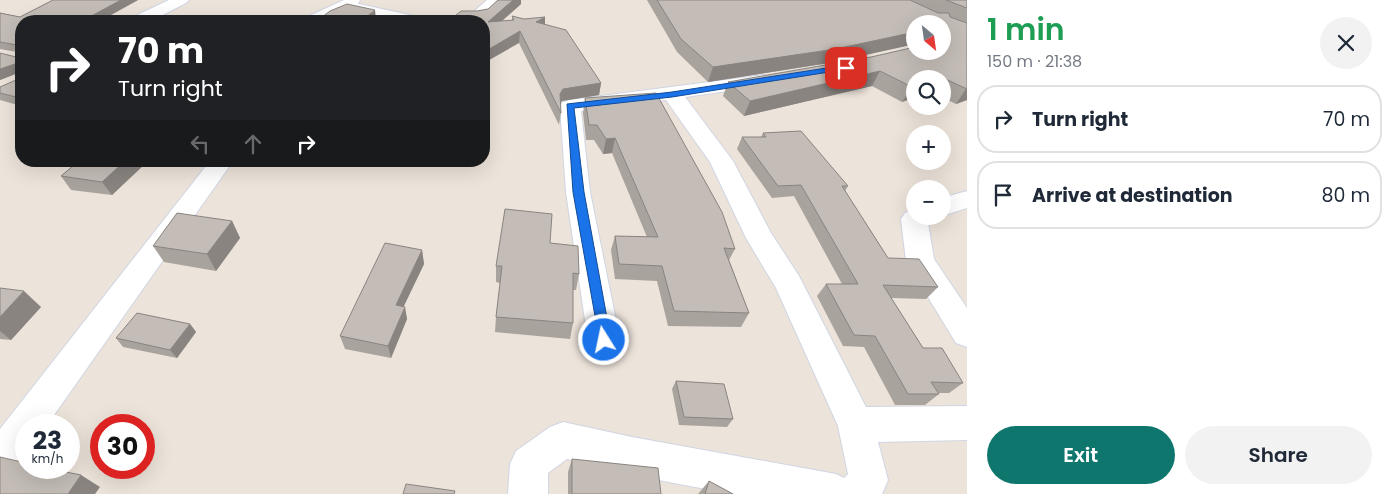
<!DOCTYPE html>
<meta charset="utf-8">
<style>
:root{--surface:#fff;--page:#f2f2f3;--text:#1f2937;--muted:#747a83;--line:#e0e1e3;--accent:#0f766e}
body{margin:0;font-family:Poppins,sans-serif;background:var(--page);color:var(--text);height:100vh;display:flex;flex-direction:column;font-size:19px;white-space:nowrap}
*{box-sizing:border-box;margin:0}
p{font-size:16px;color:var(--muted)}
.icon{flex:none;width:28px;height:28px;fill:none;stroke:currentColor;stroke-width:2;stroke-linecap:round;stroke-linejoin:round}
.map{position:relative;flex:1;overflow:hidden}
.sheet{display:flex;flex-direction:column;background:var(--surface);width:425px}
.sheet>*{flex:none}
.banner{position:absolute;left:15px;top:15px;width:475px;height:152px;border-radius:20px;box-shadow:0 5px 20px #0002;background:#202124;color:#fff;overflow:hidden}
.needle{width:32px;rotate:151deg}
.fabs{position:absolute;left:906px;top:15px;display:grid;gap:10px}
.fabs a{display:grid;place-items:center;width:45px;height:45px;border-radius:50%;background:var(--surface);box-shadow:0 5px 20px #0002;font-size:25px}
.speed{position:absolute;left:15px;top:414px;display:flex;gap:10px;font-size:25px;font-weight:700;text-align:center}
.speed>*{display:grid;place-content:center;width:65px;height:65px;border-radius:50%;background:var(--surface);box-shadow:0 5px 20px #0002;line-height:1}
.speed small{font-size:12px;font-weight:400}
.speed .limit{border:8px solid #d22;background:#fff;color:#111}
.pin{position:absolute;display:grid;place-items:center;width:42px;height:42px;color:#fff;margin:-21px;border-radius:10px;box-shadow:0 2px 8px #0006}
.me{position:absolute;width:55px;margin:-28px;rotate:350deg;stroke-linejoin:round;filter:drop-shadow(0 0 4px #0008)}
.turn{display:flex;align-items:center;gap:18px;height:105px;padding:0 20px;font-size:22px}
.turn .icon{width:65px;height:65px;stroke-width:2.5}
.turn b{display:block;font-size:35px;line-height:42px}
.lanes{display:flex;align-items:center;height:48px;padding:0 20px;background:#0003;justify-content:center;gap:25px;direction:ltr}
.lanes .off{opacity:.35}
.round{display:grid;place-items:center;flex:none;width:52px;height:52px;border-radius:26px;background:var(--page)}
.overview{display:flex;align-items:center;justify-content:space-between;height:85px;padding:0 20px}
h1{font-size:30px;font-weight:600;line-height:38px;color:#1e9e55}
.button{display:flex;gap:10px;margin-top:auto;padding:10px 20px}
.button a{flex:1;height:58px;border-radius:30px;background:var(--accent);color:#fff;font-size:20px;font-weight:600;line-height:58px;text-align:center}
.button a+a{background:var(--page);color:var(--text)}
ul{padding:0;list-style:none}
li{display:flex;align-items:center;gap:15px;height:68px;margin:0 10px 8px;padding:0 10px;border:2px solid var(--line);border-radius:20px}
li div{flex:1}
li b{display:block;font-size:19px}
li em{font-style:normal}
main{display:flex;flex:1;min-height:0}
.map>svg:first-child{display:block}
</style>
<main>
<div class="map">
<svg width="967" height="494" viewBox="0 0 967 494">
<rect width="100%" height="100%" fill="#ece3da"/>
<g fill="none" stroke-linecap="round" stroke-linejoin="round">
<g stroke="#d0d5e3" stroke-width="2">
<g id="street">
<polygon points="169,0 189,0 186,3 151,21 131,21 133,17"/>
<polygon points="344,0 360,0 358,4 359,4 419,17 421,21 392,21 348,11 326,21 305,21 307,17"/>
<path d="M487,0H504C490,20 486,21 463,21Z"/>
<polygon points="764,75 771,77 774,81 771,85 685,97 733,161 771,233 799,276 866,407 967,406 967,440 878,442 888,480 882,494 732,494 632,475 567,459 548,473 548,494 508,494 510,464 516,451 550,427 563,422 632,437 836,474 844,478 848,474 838,426 776,288 746,238 710,162 666,100 581,111 590,192 620,340 615,350 604,354 593,350 588,340 566,192 560,106 563,102 570,100"/>
<path d="M210,161H233L47,425H26C26,452 28,466 0,478V429Z"/>
<polygon points="967,191 967,208 942,216 942,198"/>
<polygon points="915,208 915,216 933,216 928,223 934,259 967,308 967,347 956,343 906,261 901,219 905,213"/>
</g>
</g>
<use href="#street" fill="#fff" fill-rule="evenodd"/>
</g>
<g fill="#a9a39d">
<polygon points="53,0 138,0 100,21 21,21 21,106 0,100 0,87 16,80 16,74 0,80 0,53 16,57 17,52 0,49 0,13 20,17"/>
<polygon points="647,0 967,0 967,100 956,104 942,97 942,79 915,79 915,97 902,102 872,86 744,116 723,96 728,82 942,51 942,24 915,24 915,45 915,44 829,63 708,82 677,52"/>
<polygon points="521,4 502,21 512,20 512,16 545,24 601,83 599,95 562,101 560,103 561,113 559,125 519,43 477,11"/>
<polygon points="585,98 735,249 729,260 749,313 741,327 668,326 657,281 615,279 611,250 615,236 647,237 612,153 603,154 594,140 586,140 583,113"/>
<polygon points="763,133 848,186 845,191 888,258 938,287 926,299 891,298 923,348 963,383 949,393 938,393 939,394 925,405 895,405 864,347 843,346 817,296 826,284 842,284 794,196 772,198 737,149 742,137 761,137"/>
<polygon points="79,161 148,161 112,195 71,190 61,176"/>
<polygon points="232,221 240,238 216,271 164,262 153,246"/>
<polygon points="550,243 579,274 576,290 573,290 573,323 570,339 495,332 496,317 500,283 496,282 496,266"/>
<polygon points="422,250 424,264 404,306 407,319 391,358 345,349 340,336"/>
<polygon points="0,288 41,307 11,340 0,339"/>
<polygon points="190,324 196,332 177,358 123,347 116,338"/>
<polygon points="676,381 733,419 727,427 679,425 672,389"/>
<polygon points="572,459 661,494 568,494 568,472"/>
<polygon points="709,481 733,494 698,494"/>
</g>
<g fill="#898480">
<polygon points="121,0 138,0 100,21 82,21"/>
<polygon points="513,0 521,0 521,4 488,33 488,22"/>
<polygon points="375,10 376,19 374,21 361,21"/>
<polygon points="545,17 545,28 536,22"/>
<polygon points="520,31 519,43 484,63 484,52"/>
<polygon points="915,32 915,44 829,63 708,82 713,67"/>
<polygon points="15,64 20,72 0,80 0,69"/>
<polygon points="880,71 872,86 744,116 750,101"/>
<polygon points="601,83 599,95 562,101 558,106 560,94 563,89"/>
<polygon points="915,86 915,97 902,102 912,87"/>
<polygon points="966,89 967,89 967,100 956,104"/>
<polygon points="21,95 21,104 16,97"/>
<polygon points="615,138 612,153 603,154 606,139"/>
<polygon points="125,161 148,161 112,195 102,182"/>
<polygon points="232,221 240,238 216,271 207,254"/>
<polygon points="422,250 424,264 398,318 396,305"/>
<polygon points="24,291 41,307 11,340 0,331 0,317"/>
<polygon points="405,307 407,319 391,358 388,346"/>
<polygon points="190,324 196,332 177,358 170,350"/>
<polygon points="81,475 100,487 95,494 68,494"/>
</g>
<g fill="#c4bdb7" stroke="#898480">
<polygon points="53,0 121,0 82,21 21,21 21,95 16,97 0,93 0,87 16,80 17,66 15,64 0,69 0,53 16,57 17,45 0,42 0,13 20,17"/>
<polygon points="498,0 513,0 488,22 514,20 512,16 524,19 545,17 536,22 566,30 601,83 563,89 560,94 561,113 520,31 484,52 484,21 449,21 461,11 477,11 488,9"/>
<polygon points="657,0 910,0 938,13 949,13 950,17 967,23 967,89 941,77 936,79 915,79 915,86 912,87 880,71 750,101 728,82 871,57 915,47 915,51 942,51 942,24 915,24 915,32 836,49 713,67 681,39"/>
<polygon points="946,0 967,0 967,8"/>
<polygon points="347,4 375,10 361,21 317,21 330,11"/>
<polygon points="656,93 722,212 735,249 724,248 749,313 674,311 662,266 619,264 615,236 658,237 615,138 606,139 597,125 589,125 585,98"/>
<polygon points="801,131 848,186 842,186 888,258 919,259 938,287 883,285 923,348 942,348 963,383 931,382 939,394 908,394 875,336 854,335 826,284 858,284 801,185 778,186 742,137 766,137 763,133"/>
<polygon points="79,161 125,161 102,182 61,176"/>
<polygon points="505,209 552,214 550,243 578,246 579,274 573,273 573,323 496,317 502,266 496,266"/>
<polygon points="177,213 232,221 207,254 153,246"/>
<polygon points="385,243 422,250 396,305 405,307 388,346 340,336"/>
<polygon points="0,288 24,291 0,317"/>
<polygon points="137,313 190,324 170,350 116,338"/>
<polygon points="676,381 724,384 733,419 684,417"/>
<polygon points="0,457 26,463 26,468 46,468 81,475 68,494 0,494"/>
<polygon points="572,459 658,468 661,494 572,494"/>
<polygon points="709,481 733,494 705,494"/>
<polygon points="406,484 455,491 454,494 403,494"/>
</g>
<polygon fill="#1a73e8" stroke="#114b97" points="846,65 848,66 848,69 672,97 574,108 584,192 611,340 609,344 604,346 600,344 573,192 567,104 672,92"/>
</svg>
<div class="fabs">
<a><svg class="needle" viewBox="-14 -14 28 28"><path d="M0-13l5 13h-10z" fill="#e53935"/><path d="M0 13l5-13h-10z" fill="#747a83"/></svg></a>
<a><svg class="icon" aria-label="search" viewBox="0 0 24 24"><circle cx="10" cy="10" r="6"/><path d="M15 15l6 6"/></svg></a>
<a>+</a>
<a>−</a>
</div>
<div class="speed"><div>23<small>km/h</small></div><div class="limit">30</div></div>
<div class="pin" style="left:846px;top:68px;background:#d93025"><svg class="icon" aria-label="arrive" viewBox="0 0 24 24"><path d="M6 21V4h12l-3 4 3 4H6"/></svg></div>
<svg class="me" style="left:604px;top:340px" viewBox="-20 -20 40 40"><circle r="17" fill="#1a73e8" stroke="#fff" stroke-width="3"/><path d="M0-11L8 9 0 5-8 9z" fill="#fff"/></svg>
<div class="banner">
<div class="turn"><svg class="icon" aria-label="right" viewBox="0 0 24 24"><path d="M7 20v-9h11M14 6l5 5-5 5"/></svg><div><b>70 m</b>Turn right</div></div>
<div class="lanes"><svg class="icon off" aria-label="left" viewBox="0 0 24 24"><path d="M17 20v-9H6M10 6l-5 5 5 5"/></svg><svg class="icon off" aria-label="ahead" viewBox="0 0 24 24"><path d="M12 20V5M6 11l6-6 6 6"/></svg><svg class="icon" aria-label="right" viewBox="0 0 24 24"><path d="M7 20v-9h11M14 6l5 5-5 5"/></svg></div>
</div>
</div>
<section class="sheet">
<div class="overview"><div><h1>1 min</h1><p>150 m · 21:38</p></div><a class="round"><svg class="icon" aria-label="close" viewBox="0 0 24 24"><path d="M6 6l12 12M18 6L6 18"/></svg></a></div>
<ul>
<li><svg class="icon" aria-label="right" viewBox="0 0 24 24"><path d="M7 20v-9h11M14 6l5 5-5 5"/></svg><div><b>Turn right</b></div><em>70 m</em></li>
<li><svg class="icon" aria-label="arrive" viewBox="0 0 24 24"><path d="M6 21V4h12l-3 4 3 4H6"/></svg><div><b>Arrive at destination</b></div><em>80 m</em></li>
</ul>
<div class="button"><a>Exit</a><a>Share</a></div>
</section>
</main>
